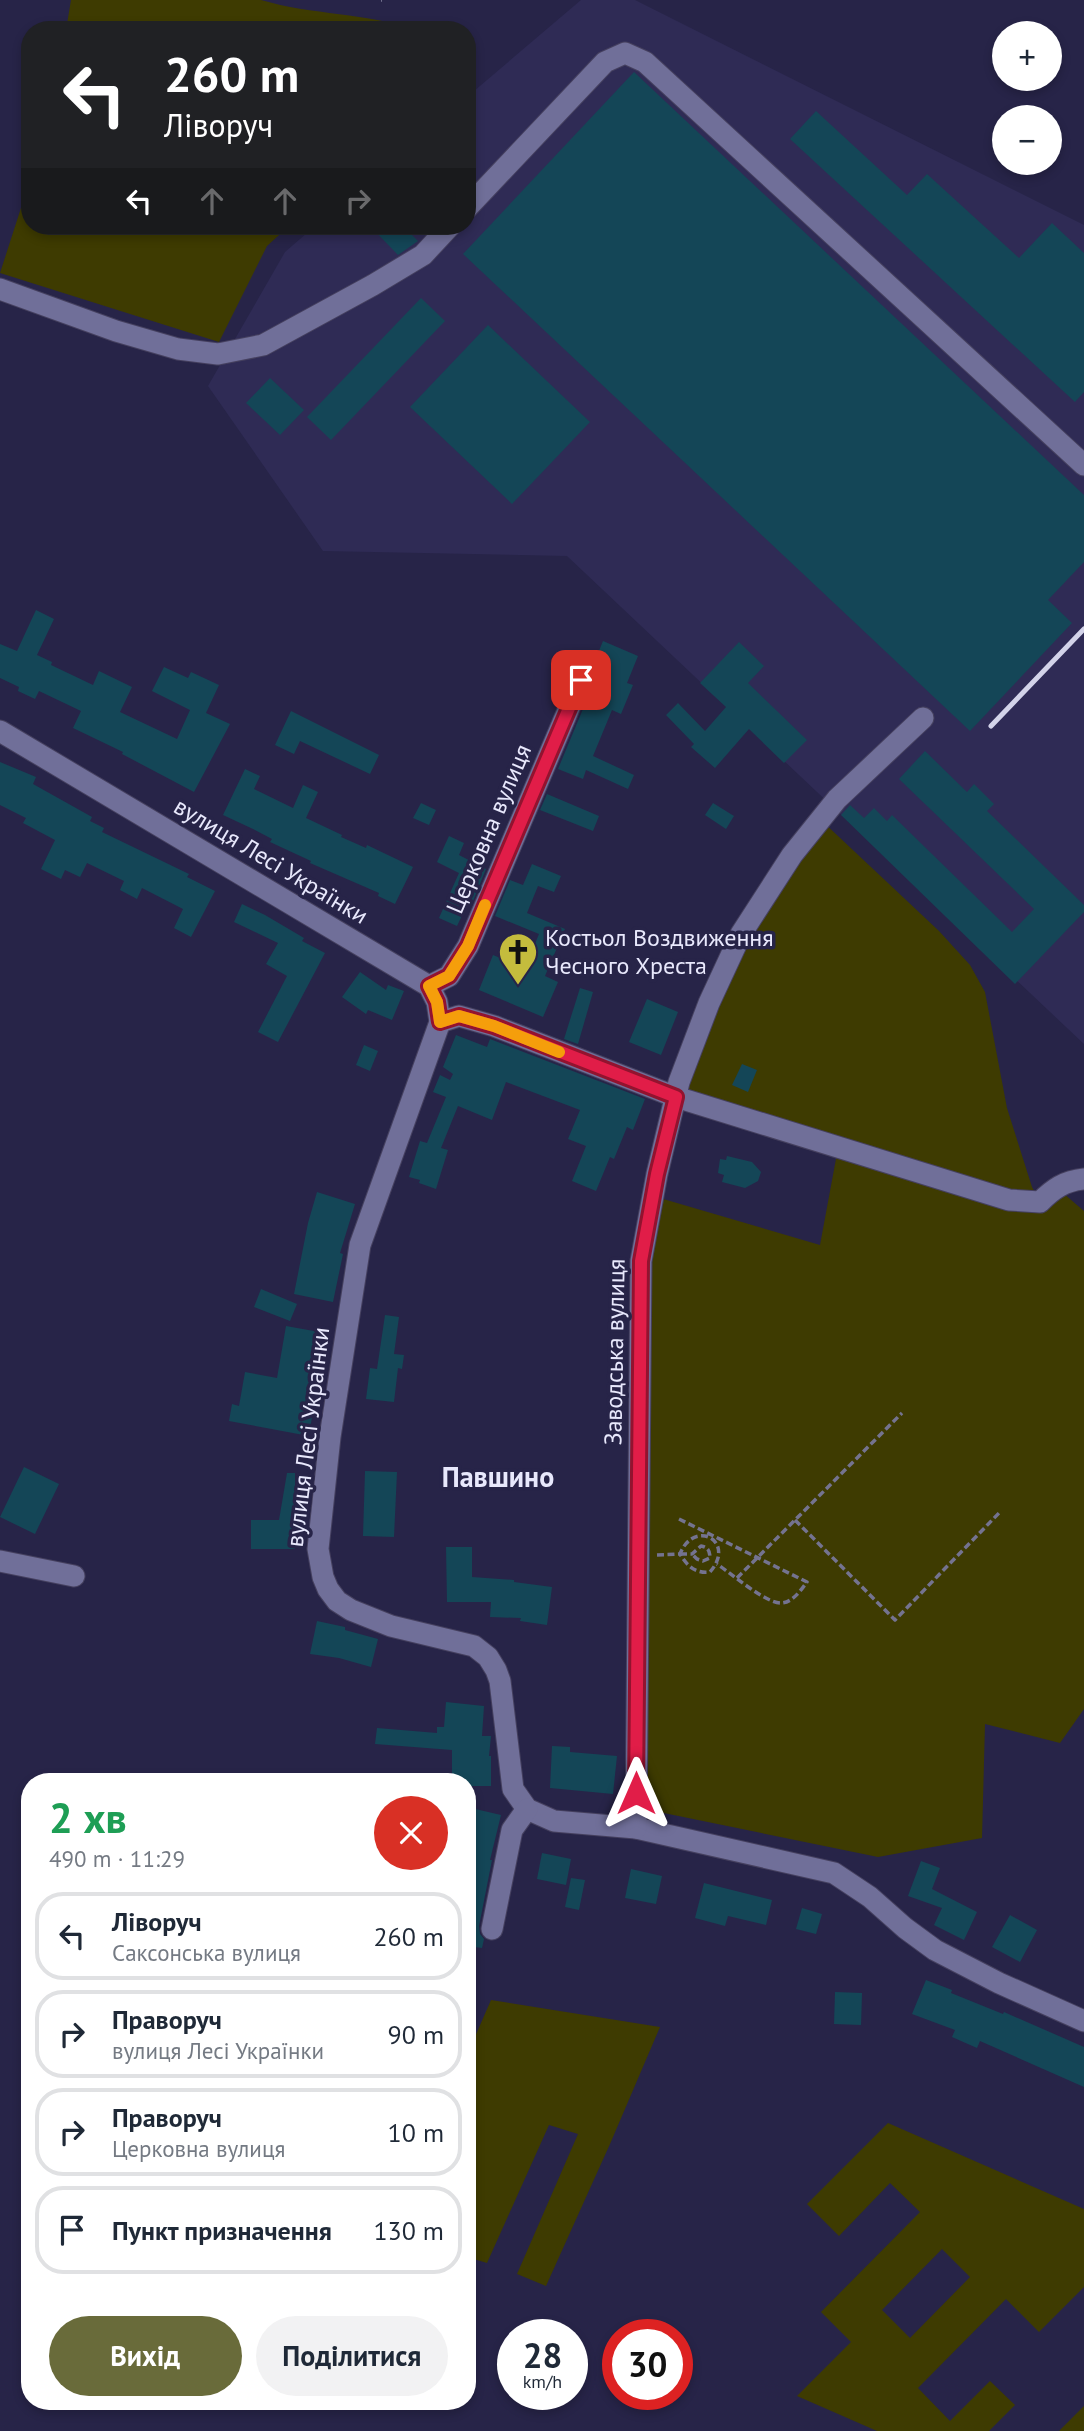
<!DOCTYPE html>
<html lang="uk">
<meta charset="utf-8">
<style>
:root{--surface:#fff;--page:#f2f2f3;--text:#1f2937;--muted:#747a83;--line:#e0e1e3;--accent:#696b3a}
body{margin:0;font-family:"PT Sans",sans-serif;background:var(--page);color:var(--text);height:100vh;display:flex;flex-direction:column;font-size:26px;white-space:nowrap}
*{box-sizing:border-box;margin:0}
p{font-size:23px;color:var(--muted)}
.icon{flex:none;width:38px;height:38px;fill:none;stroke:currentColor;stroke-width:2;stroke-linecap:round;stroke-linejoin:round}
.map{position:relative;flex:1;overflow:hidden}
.details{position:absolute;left:21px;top:1773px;width:455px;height:637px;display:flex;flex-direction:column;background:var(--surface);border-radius:28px;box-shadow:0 4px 10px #0003}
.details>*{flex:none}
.banner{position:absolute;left:21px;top:21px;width:455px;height:214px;border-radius:28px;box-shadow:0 4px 10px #0003;background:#202124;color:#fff;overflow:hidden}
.controls{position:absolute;left:992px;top:21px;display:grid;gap:14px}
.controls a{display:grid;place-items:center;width:70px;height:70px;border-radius:50%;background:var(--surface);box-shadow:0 4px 10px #0003;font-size:35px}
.speed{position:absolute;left:497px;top:2319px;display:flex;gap:14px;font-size:35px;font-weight:700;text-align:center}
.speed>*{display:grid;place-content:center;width:91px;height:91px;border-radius:50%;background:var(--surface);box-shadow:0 4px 10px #0003;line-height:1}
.speed small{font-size:18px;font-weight:400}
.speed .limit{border:10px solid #d22;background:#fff;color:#111}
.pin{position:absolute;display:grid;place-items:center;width:60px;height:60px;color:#fff;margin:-30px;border-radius:14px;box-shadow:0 4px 10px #0006}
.me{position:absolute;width:77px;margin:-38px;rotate:0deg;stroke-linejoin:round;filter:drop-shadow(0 0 5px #0008)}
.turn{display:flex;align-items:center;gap:24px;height:147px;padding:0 28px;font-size:32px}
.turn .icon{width:91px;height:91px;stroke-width:2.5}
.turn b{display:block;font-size:49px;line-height:60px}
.lanes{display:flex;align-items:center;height:66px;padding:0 28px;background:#0003;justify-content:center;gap:35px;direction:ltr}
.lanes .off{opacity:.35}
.round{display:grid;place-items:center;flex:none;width:74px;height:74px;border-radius:37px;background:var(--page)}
.headline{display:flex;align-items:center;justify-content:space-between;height:119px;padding:0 28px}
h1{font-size:42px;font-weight:700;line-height:52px;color:#1e9e55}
.button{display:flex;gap:14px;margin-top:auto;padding:14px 28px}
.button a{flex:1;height:80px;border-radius:42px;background:var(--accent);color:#fff;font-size:28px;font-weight:700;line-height:80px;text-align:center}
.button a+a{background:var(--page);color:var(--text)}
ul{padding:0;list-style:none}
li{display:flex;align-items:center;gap:21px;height:88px;margin:0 14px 10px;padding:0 14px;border:4px solid var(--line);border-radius:28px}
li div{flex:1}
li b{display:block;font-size:26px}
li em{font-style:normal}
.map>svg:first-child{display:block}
</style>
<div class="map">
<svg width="1084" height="2431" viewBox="0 0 1084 2431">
<rect width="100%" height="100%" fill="#272448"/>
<polygon fill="#2f2b55" points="581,0 635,0 1084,225 1084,1044 567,556 323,551 208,386 285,252 315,226 467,226 467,97"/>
<g fill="#3e3b01" fill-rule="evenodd">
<path d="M71,0H261C312,15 367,13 417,30H66Z"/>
<polygon points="30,180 30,226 289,226 267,246 219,342 0,273"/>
<polygon points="821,820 939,931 970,965 985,992 1007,1108 1032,1187 1040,1202 1056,1187 1084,1211 1084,1709 1060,1743 985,1724 982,1838 878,1857 654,1811 636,1793 653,1196 820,1245 838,1148 676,1097 709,1003"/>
<polygon points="491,2000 660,2027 610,2144 546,2286 517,2274 578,2134 549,2125 487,2263 467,2257 467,2055"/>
<path d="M888,2123L1084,2209V2287L1039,2332L1006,2299L918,2388L950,2421L990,2381L1015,2405L989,2431H877L797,2396L851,2342L821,2312L920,2212L890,2183L839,2236L807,2204ZM942,2249L970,2277L910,2338L882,2310Z"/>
<polygon points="1084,2406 1084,2431 1059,2431"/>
</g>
<g fill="#144657">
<polygon points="634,72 1084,495 1084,562 1048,600 1072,623 970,731 463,254"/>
<polygon points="816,111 907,195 927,174 1019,258 1052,223 1084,253 1084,392 1075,402 790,139"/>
<polygon points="370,226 403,226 418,241 398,255"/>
<polygon points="421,298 445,321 331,440 307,417"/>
<polygon points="488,325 590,422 512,504 410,407"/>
<polygon points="270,378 304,410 280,435 246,403"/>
<polygon points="36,610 54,619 37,655 52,662 51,665 93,685 99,671 132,687 120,712 177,739 190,710 152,691 164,667 188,678 191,672 219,685 206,713 230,724 194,792 122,754 123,752 73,728 81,711 39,691 35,699 18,691 19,687 0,678 0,644 17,651"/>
<polygon points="603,641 638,656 627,683 633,685 621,714 612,710 593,756 634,775 628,789 586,770 583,779 558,769 593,685 599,665 594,663"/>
<polygon points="739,642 764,666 748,683 807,740 784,763 749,729 715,768 691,747 694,744 666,715 678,703 705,731 726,707 700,683"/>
<polygon points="291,711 379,755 370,774 300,741 294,754 275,745"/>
<polygon points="925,751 967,792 974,784 994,804 987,811 1084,905 1084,912 1015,984 841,815 850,805 864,818 874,808 887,821 892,815 1012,932 1034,909 899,779"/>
<polygon points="0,762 36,777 33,784 92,817 90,821 104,828 102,832 189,874 187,877 215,891 191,937 174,928 183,909 142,888 137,899 120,890 124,881 87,863 80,877 65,870 61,879 41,869 55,840 23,823 26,818 0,805"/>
<polygon points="245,769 260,776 254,789 293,808 303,785 318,792 306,818 342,835 341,837 366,848 367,845 413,867 395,904 378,896 379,893 310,863 311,861 270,842 272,839 253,829 223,815"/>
<polygon points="547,794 599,816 593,831 540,810"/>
<polygon points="421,803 436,810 429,825 413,818"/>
<polygon points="713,803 734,816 726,829 705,815"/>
<polygon points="449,836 464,843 459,855 486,869 471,906 467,905 457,926 439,918 459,873 437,862"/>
<polygon points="532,864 561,876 554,892 538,886 527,913 565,929 545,976 558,982 543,1017 479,990 493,955 525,968 539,934 495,916 510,880 523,885"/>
<polygon points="242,904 265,915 304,938 302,941 325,953 278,1042 258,1032 287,976 266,964 278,943 234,922"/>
<polygon points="360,972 386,990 388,985 404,991 392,1020 368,1010 366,1014 342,997"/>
<polygon points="580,988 593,992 578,1044 564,1039"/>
<polygon points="647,999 678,1012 661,1055 629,1042"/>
<polygon points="456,1035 487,1047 490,1039 645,1099 633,1130 627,1127 614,1159 610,1157 596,1191 572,1181 586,1146 568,1139 580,1110 506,1082 492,1120 458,1106 441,1148 448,1150 436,1189 419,1183 420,1180 409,1177 420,1141 427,1143 446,1097 433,1092 440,1075 450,1080 453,1074 443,1067"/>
<polygon points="364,1045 378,1051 370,1071 356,1065"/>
<polygon points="742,1064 757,1070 748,1092 732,1085"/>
<polygon points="727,1156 752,1162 761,1172 758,1181 745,1188 722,1182 724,1175 718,1173 720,1159 726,1160"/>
<polygon points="317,1192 355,1204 340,1253 343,1254 333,1302 294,1294 308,1223"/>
<polygon points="261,1289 297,1304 290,1321 254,1307"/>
<polygon points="385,1315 399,1317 394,1354 404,1355 402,1369 398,1368 394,1402 366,1399 370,1368 377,1369"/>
<polygon points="286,1326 325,1333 309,1436 229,1421 232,1404 239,1406 245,1372 277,1378"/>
<polygon points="24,1467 59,1484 35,1534 0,1517"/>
<polygon points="365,1471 397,1472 394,1537 363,1536"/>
<polygon points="287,1473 295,1473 295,1549 251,1549 251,1520 279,1520"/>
<polygon points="446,1547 472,1547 472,1577 514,1580 514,1582 552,1587 547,1625 520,1621 521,1618 490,1617 491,1602 447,1602"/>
<polygon points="317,1621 345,1627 345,1630 378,1639 371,1667 339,1658 310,1654"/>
<polygon points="446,1702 484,1706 482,1736 491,1736 489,1756 491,1756 491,1786 467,1786 467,1782 452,1782 452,1750 375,1744 377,1728 437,1733 437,1727 444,1727"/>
<polygon points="552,1746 570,1747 570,1752 617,1756 613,1794 550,1788"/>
<polygon points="471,1808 501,1815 490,1860 492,1860 479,1926 480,1934 484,1939 482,1948 467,1946 467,1823"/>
<polygon points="542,1853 571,1859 566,1885 537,1879"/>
<polygon points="921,1861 940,1868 932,1889 977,1912 964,1940 934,1925 942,1908 908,1896"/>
<polygon points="631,1869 662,1876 656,1904 625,1898"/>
<polygon points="571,1878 585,1880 579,1910 565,1907"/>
<polygon points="704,1883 772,1900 766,1925 728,1916 725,1926 695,1918"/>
<polygon points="802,1908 822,1914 816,1934 796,1929"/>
<polygon points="1010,1915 1037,1930 1020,1962 992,1947"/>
<polygon points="926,1980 952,1990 951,1993 1003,2014 1004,2012 1084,2047 1084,2087 980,2041 977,2048 952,2037 955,2030 912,2014"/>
<polygon points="835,1992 862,1993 861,2025 834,2024"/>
</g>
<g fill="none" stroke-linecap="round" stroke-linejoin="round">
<g stroke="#45405f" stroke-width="23">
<g id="minor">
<polyline points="467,208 605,62 625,53 645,62 1084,465"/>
<polyline points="0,289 116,331 178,349 218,354 263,345 373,285 423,255 450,226"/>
<polyline points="0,731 429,986 437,1002 440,1022 360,1245 330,1437 318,1549 323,1577 328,1589 337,1601 351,1610 391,1626 474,1646 488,1657 496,1670 500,1681 513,1789 527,1809 554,1821 636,1828 834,1873 870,1897 905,1928 935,1950 999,1983 1084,2021"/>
<polyline points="429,986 449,976 468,946 581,680"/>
<path d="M440,1022L459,1016L494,1026L676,1097L1009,1200L1040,1202C1053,1189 1064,1181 1084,1179"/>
<polyline points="0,1561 74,1576"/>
<polyline points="636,1828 641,1261 657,1174 679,1082 709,1003 741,934 792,855 837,799 923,718"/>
<polyline points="492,1929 512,1830 527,1809"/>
</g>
</g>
<g stroke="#747390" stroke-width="3.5" stroke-dasharray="7 3.5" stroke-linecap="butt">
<polyline points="381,0 382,0"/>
<path d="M679,1519L807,1582C801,1590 793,1602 782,1603C766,1604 732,1574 717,1564"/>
<polyline points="795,1520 895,1620 999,1513"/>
<path d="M680,1554H692L701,1546C708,1547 710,1551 710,1558L703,1561L697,1559L692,1554"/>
<path d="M657,1555L680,1554C694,1518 737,1541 710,1572C696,1574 687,1566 680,1554"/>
<polyline points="737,1578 902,1413"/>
</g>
<use href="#minor" stroke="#706f99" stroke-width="21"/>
<polyline stroke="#d3d3e9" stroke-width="5" points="991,726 1084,629"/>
</g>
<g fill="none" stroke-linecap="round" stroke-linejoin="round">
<g stroke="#92132f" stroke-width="18">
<polyline id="route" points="581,680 468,946 449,976 429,986 437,1002 440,1022 459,1016 494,1026 676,1097 657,1174 641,1261 636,1793"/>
</g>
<use href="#route" stroke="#e11d48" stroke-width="12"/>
<polyline stroke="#f59e0b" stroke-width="12" points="485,905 468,946 449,976 429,986 437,1002 440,1022 459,1016 494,1026 559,1052"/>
</g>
<defs>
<g id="church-pin" transform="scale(2.0125)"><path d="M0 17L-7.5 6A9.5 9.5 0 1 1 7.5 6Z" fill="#c4bc3d" stroke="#272448"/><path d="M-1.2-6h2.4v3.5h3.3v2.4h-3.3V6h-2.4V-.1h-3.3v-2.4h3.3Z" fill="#111"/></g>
</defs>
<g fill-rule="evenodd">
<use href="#church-pin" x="518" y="952"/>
</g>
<g text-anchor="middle" stroke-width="7" stroke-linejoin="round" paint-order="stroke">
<g font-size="24" fill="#e8e8fc" stroke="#272448">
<text transform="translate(489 829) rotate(-67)" y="8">Церковна вулиця</text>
<text transform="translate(271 861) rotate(31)" y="8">вулиця Лесі Українки</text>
<text transform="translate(615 1352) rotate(-89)" y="8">Заводська вулиця</text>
<text transform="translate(308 1437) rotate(-83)" y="8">вулиця Лесі Українки</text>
</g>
<g font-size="24" fill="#e8e8fc" stroke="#272448" text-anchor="start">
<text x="545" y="946">Костьол Воздвиження<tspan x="545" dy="28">Чесного Хреста</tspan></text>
</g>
<g font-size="28" font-weight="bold" fill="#e8e8fc" stroke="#272448">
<text x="498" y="1487">Павшино</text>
</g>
</g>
</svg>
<div class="controls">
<a>+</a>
<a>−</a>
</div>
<div class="speed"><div>28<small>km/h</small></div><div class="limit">30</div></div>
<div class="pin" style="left:581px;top:680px;background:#d93025"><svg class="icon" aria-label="arrive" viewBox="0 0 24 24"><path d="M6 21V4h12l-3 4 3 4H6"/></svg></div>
<svg class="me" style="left:636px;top:1793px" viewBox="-20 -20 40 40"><path d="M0-17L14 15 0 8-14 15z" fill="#e11d48" stroke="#fff" stroke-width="4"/></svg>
<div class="banner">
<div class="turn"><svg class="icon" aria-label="left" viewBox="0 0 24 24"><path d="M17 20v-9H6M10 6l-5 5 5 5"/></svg><div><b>260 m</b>Ліворуч</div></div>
<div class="lanes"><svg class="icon" aria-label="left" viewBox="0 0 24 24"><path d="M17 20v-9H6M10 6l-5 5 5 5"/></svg><svg class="icon off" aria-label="ahead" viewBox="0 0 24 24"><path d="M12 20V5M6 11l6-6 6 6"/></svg><svg class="icon off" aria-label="ahead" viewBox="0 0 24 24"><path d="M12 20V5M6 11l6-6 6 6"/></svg><svg class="icon off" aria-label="right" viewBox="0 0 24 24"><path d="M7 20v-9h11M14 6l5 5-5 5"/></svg></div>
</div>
<section class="details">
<div class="headline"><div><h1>2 хв</h1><p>490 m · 11:29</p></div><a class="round" style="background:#d93025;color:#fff"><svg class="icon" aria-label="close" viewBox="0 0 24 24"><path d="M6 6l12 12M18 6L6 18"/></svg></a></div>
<ul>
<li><svg class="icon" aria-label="left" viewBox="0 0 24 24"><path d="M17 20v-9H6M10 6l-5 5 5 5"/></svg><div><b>Ліворуч</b><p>Саксонська вулиця</p></div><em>260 m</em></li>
<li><svg class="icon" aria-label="right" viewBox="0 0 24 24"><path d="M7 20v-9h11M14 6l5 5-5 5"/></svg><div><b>Праворуч</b><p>вулиця Лесі Українки</p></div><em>90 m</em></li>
<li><svg class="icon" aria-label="right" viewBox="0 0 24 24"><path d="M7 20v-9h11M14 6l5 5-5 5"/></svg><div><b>Праворуч</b><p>Церковна вулиця</p></div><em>10 m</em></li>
<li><svg class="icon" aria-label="arrive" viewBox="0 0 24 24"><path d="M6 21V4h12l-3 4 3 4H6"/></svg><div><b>Пункт призначення</b></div><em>130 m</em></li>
</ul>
<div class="button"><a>Вихід</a><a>Поділитися</a></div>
</section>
</div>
